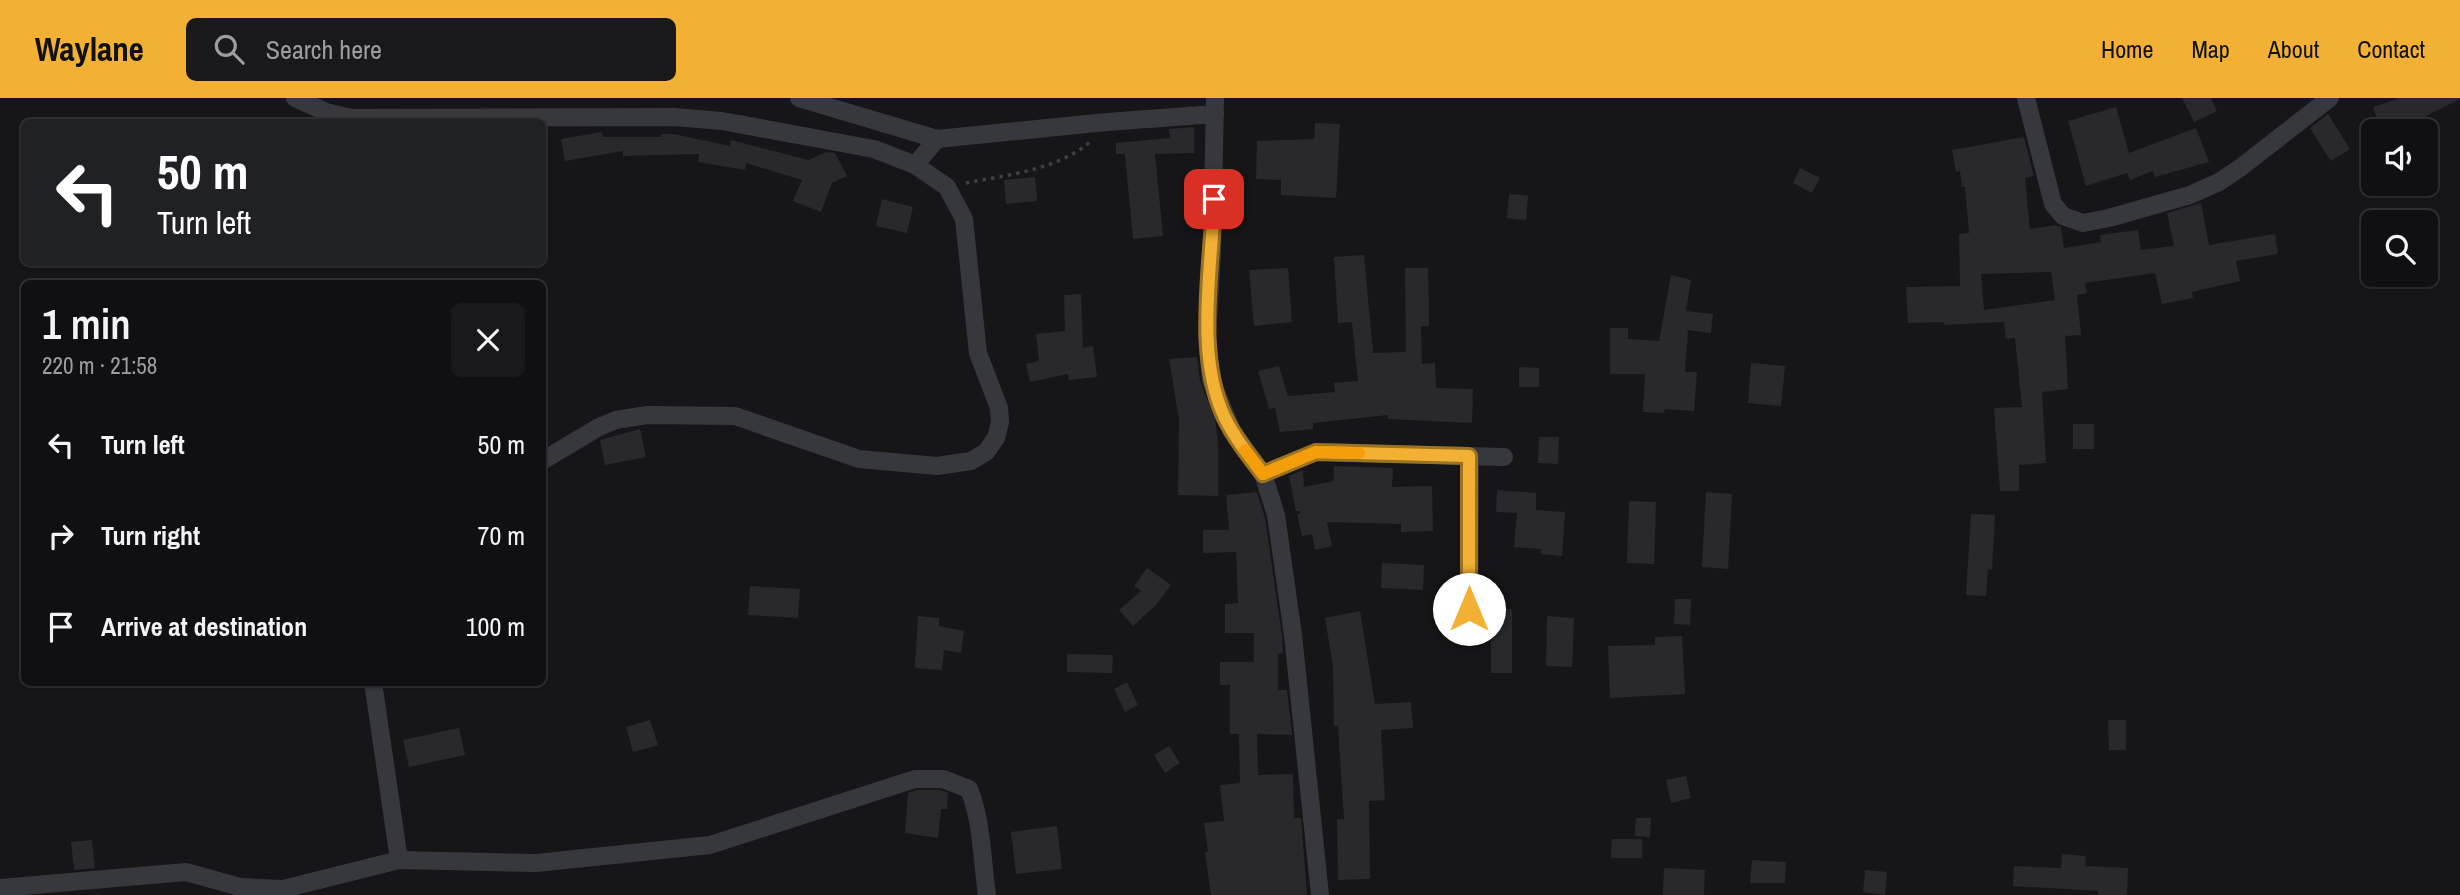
<!DOCTYPE html>
<meta charset="utf-8">
<style>
:root{--surface:#101012;--page:#19191b;--text:#f1f3f6;--muted:#9c9d9f;--line:#303032;--accent:#f2b134}
body{margin:0;font-family:"Archivo Narrow",sans-serif;background:var(--page);color:var(--text);height:100vh;display:flex;flex-direction:column;font-size:26px;white-space:nowrap}
*{box-sizing:border-box;margin:0}
p{font-size:23px;color:var(--muted)}
.icon{flex:none;width:38px;height:38px;fill:none;stroke:currentColor;stroke-width:2;stroke-linecap:round;stroke-linejoin:round}
.map{position:relative;flex:1;overflow:hidden}
.panel{position:absolute;left:21px;top:182px;width:525px;height:406px;display:flex;flex-direction:column;background:var(--surface);border-radius:10px;box-shadow:0 2px 5px #0004,0 0 0 2px var(--line)}
.panel>*{flex:none}
.guide{position:absolute;left:21px;top:21px;width:525px;height:147px;border-radius:10px;box-shadow:0 2px 5px #0004,0 0 0 2px var(--line);background:#202124;color:#fff;overflow:hidden}
.controls{position:absolute;left:2361px;top:21px;display:grid;gap:14px}
.controls a{display:grid;place-items:center;width:77px;height:77px;border-radius:10px;background:var(--surface);box-shadow:0 2px 5px #0004,0 0 0 2px var(--line);font-size:35px}
.pin{position:absolute;display:grid;place-items:center;width:60px;height:60px;color:#fff;margin:-30px;border-radius:14px;box-shadow:0 4px 10px #0006}
.me{position:absolute;width:77px;margin:-38px;rotate:0deg;stroke-linejoin:round;filter:drop-shadow(0 0 5px #0008)}
.turn{display:flex;align-items:center;gap:24px;height:147px;padding:0 21px;font-size:32px}
.turn .icon{width:91px;height:91px;stroke-width:2.5}
.turn b{display:block;font-size:49px;line-height:60px}
.round{display:grid;place-items:center;flex:none;width:74px;height:74px;border-radius:10px;background:var(--page)}
.overview{display:flex;align-items:center;justify-content:space-between;height:119px;padding:0 21px}
h1{font-size:42px;font-weight:600;line-height:52px}
ul{padding:0;list-style:none}
li{display:flex;align-items:center;gap:21px;height:91px;padding:0 21px}
li div{flex:1}
li b{display:block;font-size:26px}
li em{font-style:normal}
header{display:flex;align-items:center;gap:42px;box-sizing:border-box;height:98px;padding:0 35px;background:var(--accent);color:#111}
header strong{font-size:33px}
nav{display:flex;gap:38px;margin-inline-start:auto;font-size:24px}
.search{width:490px;height:63px;background:var(--page);display:flex;align-items:center;gap:18px;box-sizing:border-box;padding:0 24px;border-radius:10px;color:var(--muted);font-size:26px}
.map>svg:first-child{display:block}
</style>
<header>
<strong>Waylane</strong>
<div class="search"><svg class="icon" aria-label="search" viewBox="0 0 24 24"><circle cx="10" cy="10" r="6"/><path d="M15 15l6 6"/></svg>Search here</div>
<nav><a>Home</a><a>Map</a><a>About</a><a>Contact</a></nav>
</header>
<div class="map">
<svg width="2460" height="797" viewBox="0 0 2460 797">
<rect width="100%" height="100%" fill="#161618"/>
<g fill="#29292c" fill-rule="evenodd">
<polygon points="2182,0 2211,0 2217,13 2194,24"/>
<polygon points="2400,0 2460,0 2460,1 2426,18 2432,33 2381,33 2373,9"/>
<polygon points="2116,9 2129,55 2196,30 2209,64 2155,79 2153,73 2130,82 2127,75 2086,88 2068,23"/>
<polygon points="2328,16 2350,51 2331,63 2310,30"/>
<polygon points="1315,25 1340,26 1336,100 1281,97 1281,82 1256,81 1257,43 1314,41"/>
<polygon points="1194,29 1194,55 1155,56 1163,138 1133,141 1125,56 1116,56 1116,45 1170,40 1169,31"/>
<polygon points="602,34 603,39 661,39 661,36 674,36 730,48 731,42 809,62 826,54 835,55 847,78 832,85 821,114 793,103 802,82 746,65 745,72 698,64 699,56 623,58 623,53 565,63 561,41"/>
<path d="M2024,39L2034,78L2025,80L2030,131L2056,127L2061,129L2064,150L2101,144L2100,137L2138,132L2141,152L2174,148L2167,115L2201,105L2209,147L2275,136L2278,156L2236,163L2240,183L2192,194L2193,200L2162,206L2155,175L2085,185L2087,195L2077,197L2081,237L2065,238L2068,291L2042,294L2046,365L2019,367V393H2000L1994,310L2022,309L2015,240L2006,241L2004,224L1944,227V224L1908,225L1906,189L1960,188L1959,136L1969,135L1965,89H1962L1960,73L1956,74L1952,52ZM2051,174L2055,202L1984,212L1981,176Z"/>
<polygon points="1800,70 1820,80 1812,95 1793,85"/>
<polygon points="1035,79 1037,103 1006,106 1004,82"/>
<polygon points="1509,96 1528,97 1526,122 1507,120"/>
<polygon points="882,101 913,109 907,135 876,128"/>
<polygon points="1364,157 1373,255 1406,254 1405,170 1428,170 1429,228 1421,228 1422,266 1435,265 1436,290 1473,291 1472,325 1388,321 1388,317 1313,325 1313,331 1280,334 1275,310 1269,311 1258,273 1279,268 1288,298 1335,294 1334,285 1358,283 1352,224 1338,225 1334,159"/>
<polygon points="1288,170 1292,224 1254,228 1249,172"/>
<polygon points="1671,177 1691,182 1686,213 1713,216 1711,235 1688,232 1685,274 1697,274 1694,313 1665,311 1664,315 1643,314 1645,276 1610,276 1610,230 1628,230 1628,241 1659,243"/>
<polygon points="1081,196 1083,250 1093,248 1097,279 1069,282 1068,276 1030,284 1026,266 1039,263 1036,236 1065,233 1064,197"/>
<polygon points="1197,259 1200,283 1215,321 1218,345 1218,398 1178,397 1179,322 1169,261"/>
<polygon points="1751,265 1785,268 1781,308 1748,305"/>
<polygon points="1519,269 1539,270 1539,289 1519,289"/>
<rect x="2073" y="326" width="21" height="25"/>
<polygon points="640,331 646,359 605,367 600,342"/>
<polygon points="1539,339 1559,339 1558,366 1538,365"/>
<polygon points="1334,368 1393,370 1392,389 1432,388 1433,433 1401,434 1401,426 1327,424 1332,448 1315,452 1312,436 1302,438 1297,416 1300,416 1300,413 1296,413 1289,378 1303,372 1304,389 1334,383"/>
<polygon points="1497,392 1536,395 1536,412 1565,414 1562,458 1541,456 1541,451 1514,449 1517,415 1496,414"/>
<polygon points="1257,394 1265,420 1282,538 1283,555 1278,556 1278,592 1287,592 1292,637 1257,636 1258,677 1293,676 1294,720 1301,720 1307,797 1211,797 1205,754 1208,754 1204,725 1224,723 1220,687 1240,685 1239,636 1230,636 1230,587 1220,587 1220,564 1254,564 1254,535 1225,535 1225,506 1238,505 1236,454 1203,455 1203,432 1229,432 1226,397"/>
<polygon points="1706,394 1732,396 1728,471 1702,469"/>
<polygon points="1629,403 1656,404 1654,466 1627,465"/>
<polygon points="1971,416 1995,417 1992,472 1988,471 1986,498 1966,497"/>
<polygon points="1382,465 1424,467 1423,492 1381,490"/>
<polygon points="1147,470 1171,487 1156,507 1133,528 1119,512 1141,493 1134,488"/>
<polygon points="750,488 800,491 798,520 748,517"/>
<polygon points="1675,501 1691,501 1690,527 1674,526"/>
<polygon points="1512,511 1512,575 1491,575 1491,512"/>
<polygon points="1360,513 1375,606 1411,604 1413,630 1381,632 1385,702 1369,703 1370,781 1338,782 1337,721 1344,721 1338,628 1334,628 1333,568 1325,520"/>
<polygon points="918,518 939,520 939,528 964,533 961,555 944,552 942,572 915,570"/>
<polygon points="1547,518 1574,520 1572,569 1546,568"/>
<polygon points="1682,538 1685,596 1610,600 1608,548 1655,547 1655,539"/>
<polygon points="1067,556 1113,557 1112,575 1067,574"/>
<polygon points="1127,584 1138,607 1125,614 1114,591"/>
<polygon points="650,622 658,647 633,654 626,629"/>
<polygon points="2108,622 2126,622 2126,652 2109,652"/>
<polygon points="459,630 465,657 409,669 403,642"/>
<polygon points="1169,648 1180,665 1165,675 1154,657"/>
<polygon points="1686,678 1691,700 1671,705 1666,682"/>
<polygon points="917,692 941,692 948,695 947,711 941,711 938,740 905,735 908,695"/>
<polygon points="1636,720 1651,720 1650,739 1635,738"/>
<polygon points="1057,728 1062,771 1016,776 1011,734"/>
<polygon points="1612,741 1642,741 1642,760 1611,760"/>
<polygon points="92,742 95,770 74,772 71,744"/>
<polygon points="2062,756 2086,758 2085,768 2128,770 2127,797 2098,797 2098,793 2013,788 2014,768 2061,770"/>
<polygon points="1752,762 1786,764 1785,785 1750,785"/>
<polygon points="1664,770 1705,772 1704,797 1663,797"/>
<polygon points="1865,772 1887,774 1885,797 1863,794"/>
</g>
<g fill="none" stroke-linecap="round" stroke-linejoin="round">
<path stroke="#3d3f44" stroke-width="3.5" stroke-dasharray="3.5 5" stroke-linecap="butt" d="M966,85C1007,77 1057,72 1090,44"/>
<g stroke="#37383d" stroke-width="18">
<polyline points="295,0 326,14 352,20 675,19 722,23 874,51 915,67 947,89 964,121 978,255 999,310 1000,324 996,340 986,354 971,363 937,368 859,361 735,318 647,317 616,322 599,329 542,363"/>
<polyline points="799,0 937,41 1107,24 1215,16"/>
<polyline points="1215,0 1212,154 1207,240 1211,282 1232,333 1263,376 1276,417 1293,537 1320,797"/>
<polyline points="2026,0 2053,106 2063,118 2083,125 2109,120 2190,97 2219,84 2240,70 2330,0"/>
<polyline points="915,67 937,41"/>
<polyline points="1263,376 1316,354 1504,359"/>
<polyline points="1469,511 1470,358"/>
<polyline points="373,584 399,762"/>
<path d="M0,790L186,774L240,789L283,791L399,762L536,765L710,747L915,681H943L969,691C982,722 982,763 987,797"/>
</g>
</g>
<g fill="none" stroke-linecap="round" stroke-linejoin="round">
<g stroke="#9d7322" stroke-width="18">
<path id="route" d="M1214,101C1212,170 1195,255 1224,318C1234,339 1249,358 1263,376L1316,354L1469,358V511"/>
</g>
<use href="#route" stroke="#f2b134" stroke-width="12"/>
<polyline stroke="#f59e0b" stroke-width="12" points="1245,352 1263,376 1316,354 1359,355"/>
</g>
</svg>
<div class="controls">
<a><svg class="icon" aria-label="sound" viewBox="0 0 24 24"><path d="M4 9h4l5-4v14l-5-4H4zM17 9q2 3 0 6"/></svg></a>
<a><svg class="icon" aria-label="search" viewBox="0 0 24 24"><circle cx="10" cy="10" r="6"/><path d="M15 15l6 6"/></svg></a>
</div>
<div class="pin" style="left:1214px;top:101px;background:#d93025"><svg class="icon" aria-label="arrive" viewBox="0 0 24 24"><path d="M6 21V4h12l-3 4 3 4H6"/></svg></div>
<svg class="me" style="left:1469px;top:511px" viewBox="-20 -20 40 40"><circle r="19" fill="#fff"/><path d="M0-13L10 11 0 6-10 11z" fill="#f2b134"/></svg>
<div class="guide">
<div class="turn"><svg class="icon" aria-label="left" viewBox="0 0 24 24"><path d="M17 20v-9H6M10 6l-5 5 5 5"/></svg><div><b>50 m</b>Turn left</div></div>
</div>
<section class="panel">
<div class="overview"><div><h1>1 min</h1><p>220 m · 21:58</p></div><a class="round"><svg class="icon" aria-label="close" viewBox="0 0 24 24"><path d="M6 6l12 12M18 6L6 18"/></svg></a></div>
<ul>
<li><svg class="icon" aria-label="left" viewBox="0 0 24 24"><path d="M17 20v-9H6M10 6l-5 5 5 5"/></svg><div><b>Turn left</b></div><em>50 m</em></li>
<li><svg class="icon" aria-label="right" viewBox="0 0 24 24"><path d="M7 20v-9h11M14 6l5 5-5 5"/></svg><div><b>Turn right</b></div><em>70 m</em></li>
<li><svg class="icon" aria-label="arrive" viewBox="0 0 24 24"><path d="M6 21V4h12l-3 4 3 4H6"/></svg><div><b>Arrive at destination</b></div><em>100 m</em></li>
</ul>
</section>
</div>
